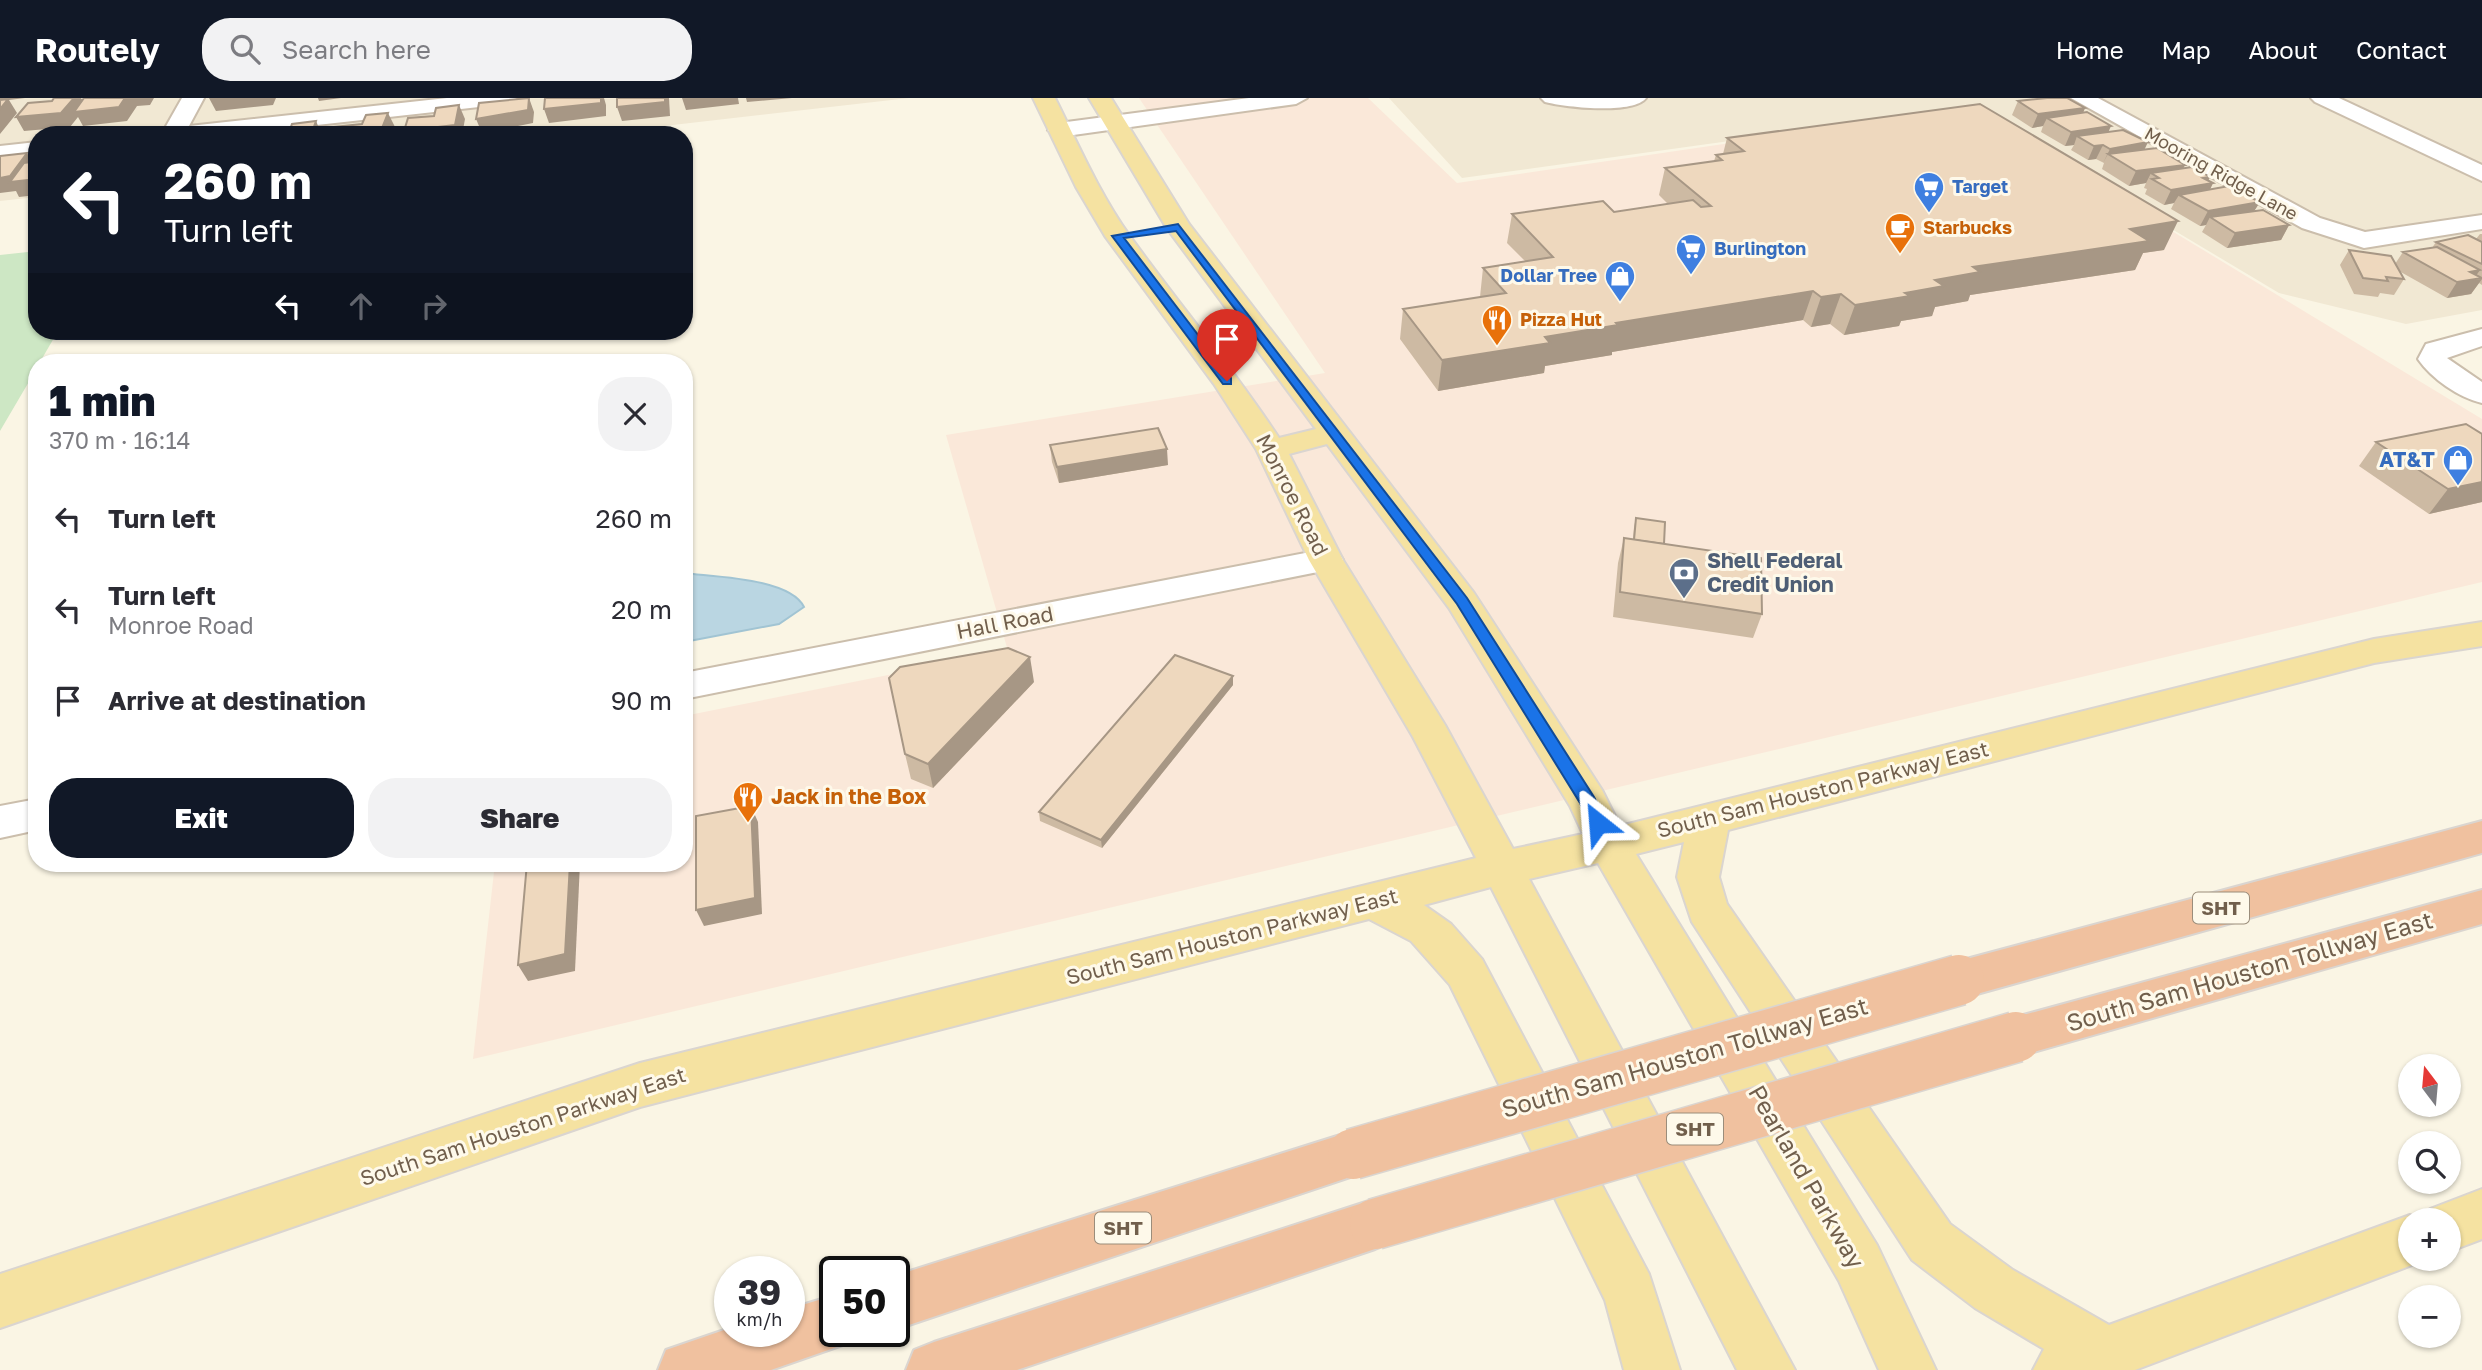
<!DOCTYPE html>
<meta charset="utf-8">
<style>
:root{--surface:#fff;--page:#f2f2f3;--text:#2b2b33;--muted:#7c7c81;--accent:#111827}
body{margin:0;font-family:"Golos Text",sans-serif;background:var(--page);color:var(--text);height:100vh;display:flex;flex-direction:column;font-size:26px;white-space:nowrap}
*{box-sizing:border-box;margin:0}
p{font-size:23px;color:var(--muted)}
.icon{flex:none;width:38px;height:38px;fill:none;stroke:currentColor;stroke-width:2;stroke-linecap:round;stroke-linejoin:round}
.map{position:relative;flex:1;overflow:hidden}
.panel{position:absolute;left:28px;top:256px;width:665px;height:518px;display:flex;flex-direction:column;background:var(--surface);border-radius:28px;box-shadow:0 2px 5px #0004}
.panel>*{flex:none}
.banner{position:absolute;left:28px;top:28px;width:665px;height:214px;border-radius:28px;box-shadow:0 2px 5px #0004;background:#111827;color:#fff;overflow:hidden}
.needle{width:46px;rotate:344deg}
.tools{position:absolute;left:2398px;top:956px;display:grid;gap:14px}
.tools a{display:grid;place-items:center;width:63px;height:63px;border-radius:50%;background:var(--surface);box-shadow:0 2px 5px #0004;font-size:35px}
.speed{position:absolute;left:714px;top:1158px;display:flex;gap:14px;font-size:35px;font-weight:700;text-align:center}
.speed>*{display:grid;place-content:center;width:91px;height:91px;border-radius:50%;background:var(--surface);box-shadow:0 2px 5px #0004;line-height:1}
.speed small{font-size:18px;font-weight:400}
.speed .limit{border:4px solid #111;border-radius:10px;background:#fff;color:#111}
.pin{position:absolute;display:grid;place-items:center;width:60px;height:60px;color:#fff;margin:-72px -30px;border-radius:50% 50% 50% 0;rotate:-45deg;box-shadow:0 0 7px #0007}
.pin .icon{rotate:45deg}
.me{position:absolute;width:77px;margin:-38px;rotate:332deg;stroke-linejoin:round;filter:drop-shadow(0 0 5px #0008)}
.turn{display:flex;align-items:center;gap:24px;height:147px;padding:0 21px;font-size:32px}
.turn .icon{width:91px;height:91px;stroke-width:2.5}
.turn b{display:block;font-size:49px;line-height:60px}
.lanes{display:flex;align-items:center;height:66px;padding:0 21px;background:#0003;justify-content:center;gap:35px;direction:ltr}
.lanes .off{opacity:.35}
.round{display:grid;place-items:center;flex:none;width:74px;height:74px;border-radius:28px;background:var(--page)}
.summary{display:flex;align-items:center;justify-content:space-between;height:119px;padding:0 21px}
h1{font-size:42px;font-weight:800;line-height:52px;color:var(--accent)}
.primary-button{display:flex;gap:14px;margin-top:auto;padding:14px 21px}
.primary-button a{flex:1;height:80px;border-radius:28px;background:var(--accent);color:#fff;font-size:28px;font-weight:800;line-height:80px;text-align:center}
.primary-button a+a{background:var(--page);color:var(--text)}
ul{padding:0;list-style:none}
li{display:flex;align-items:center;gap:21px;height:91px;padding:0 21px}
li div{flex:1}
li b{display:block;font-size:26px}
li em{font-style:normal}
header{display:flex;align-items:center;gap:42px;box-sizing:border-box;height:98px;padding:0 35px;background:var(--accent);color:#fff}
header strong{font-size:33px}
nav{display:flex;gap:38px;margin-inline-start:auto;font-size:24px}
.search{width:490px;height:63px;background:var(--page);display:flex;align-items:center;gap:18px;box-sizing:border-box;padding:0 24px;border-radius:28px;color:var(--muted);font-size:26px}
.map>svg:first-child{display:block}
</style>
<header>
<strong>Routely</strong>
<div class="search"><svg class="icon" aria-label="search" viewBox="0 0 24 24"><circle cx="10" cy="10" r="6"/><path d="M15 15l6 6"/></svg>Search here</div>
<nav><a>Home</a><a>Map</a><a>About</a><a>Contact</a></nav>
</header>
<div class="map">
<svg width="2482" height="1272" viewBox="0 0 2482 1272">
<rect width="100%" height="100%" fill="#faf5e4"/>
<g fill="#f1e8d3">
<polygon points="0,0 909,0 586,37 37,37 37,99 0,103"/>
<polygon points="1389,0 2482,0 2482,212 2406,226 2279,195 1969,10 1462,80"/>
</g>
<polygon fill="#fae8d9" points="1139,0 1368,0 1457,85 1969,10 2482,321 2482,484 473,961 495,765 684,765 684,618 1008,553 946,337 1325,275"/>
<polygon fill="#cde7c4" points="37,153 37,233 58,233 40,264 37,264 37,270 0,333 0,157"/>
<path fill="#bad6e2" stroke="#a1c4d3" stroke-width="2" d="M684,475C714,479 790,480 804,509L779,526L684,544Z"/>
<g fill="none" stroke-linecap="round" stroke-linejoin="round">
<g stroke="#cbbeac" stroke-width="4">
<g id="minor">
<polygon points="182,0 204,0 189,28 447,0 517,0 506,6 227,37 153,37 156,32 165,30"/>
<polygon points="1249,0 1307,0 1296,6 1059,39 1048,32 1059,25"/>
<path d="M1541,0H1646C1633,17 1564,9 1545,4Z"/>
<polygon points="2071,0 2098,0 2320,120 2365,134 2482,117 2482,131 2364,150 2355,147 2302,130"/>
<polygon points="2311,0 2339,0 2482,67 2482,83 2315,4"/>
<polygon points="37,44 37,58 0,62 0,48"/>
<path d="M2482,231V248L2447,260L2482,284V305C2458,299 2432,281 2418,261L2426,246Z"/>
<polygon points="1326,451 1338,454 1343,462 1338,470 684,601 684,575"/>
<polygon points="37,701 37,732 0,740 0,708"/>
</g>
</g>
<g stroke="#dad5d0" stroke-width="4">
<g id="major">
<path d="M1033,0H1055C1078,46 1099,95 1129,137C1178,205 1232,269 1279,340L1316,331L1166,129L1089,0H1111L1189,126L1474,495L1602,692L1620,728L2374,541L2482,524V548L2374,565L1728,732L1719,779L1727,806L1950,1126L2013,1172L2109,1227L2410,1117L2421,1122H2410V1160L2428,1161L2135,1272H2033L2044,1251L1975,1210L1912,1162L1692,824L1677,779L1684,744L1636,756L1877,1147L1936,1272H1879L1839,1183L1598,765L1529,781L1795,1272H1737L1491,789L1424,807L1451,826L1482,861L1649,1176L1680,1272H1624L1605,1202L1450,887L1411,843L1369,821L640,1009L0,1230V1176L640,965L1476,760L1413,639L1309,462L1256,351L1214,286L1105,138L1076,89ZM1327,346L1449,510L1570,708L1583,736L1513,751L1445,627L1343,462L1289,356Z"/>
<polygon points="2482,1091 2482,1141 2448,1154 2448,1122 2425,1122 2430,1111"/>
</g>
</g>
<g stroke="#dad5d0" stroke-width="4">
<g id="highway">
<polygon points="2482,723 2482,755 1959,901 1943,895 1936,882 1943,869 1959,863"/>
<polygon points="2482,792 2482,826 2016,959 1999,953 1993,939 1999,925 2016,919"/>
<polygon points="1353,1033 1371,1040 1378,1056 1371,1072 894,1232 894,1178"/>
<polygon points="1375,1101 1393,1108 1401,1126 1393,1144 1375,1151 1017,1272 906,1272 914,1252 934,1244"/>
<polygon points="835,1197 835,1234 858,1234 854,1243 771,1272 658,1272 666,1252 730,1230 730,1234 789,1234 789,1211"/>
</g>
</g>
<use href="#minor" fill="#fff" fill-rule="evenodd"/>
<use href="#major" fill="#f5e2a1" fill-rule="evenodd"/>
<use href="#highway" fill="#f0c19f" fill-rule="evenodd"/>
<g stroke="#dad5d0" stroke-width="53" stroke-linecap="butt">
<g id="highway-bridge">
<polyline points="1353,1056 1959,882"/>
<polyline points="1375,1126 2016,939"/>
</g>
</g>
<use href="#highway-bridge" stroke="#f0c19f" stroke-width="50"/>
</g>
<g fill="#cdbaa3">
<polygon points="2018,3 2085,10 2083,15 2109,34 2183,70 2210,79 2208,82 2213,85 2210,91 2260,104 2254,113 2289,127 2281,142 2227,150 2202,134 2206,127 2200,128 2171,111 2174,105 2164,107 2145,96 2147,91 2144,90 2146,85 2129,88 2102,71 2104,65 2096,61 2088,62 2071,52 2074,47 2065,48 2041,34 2043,28 2032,30 2012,17"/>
<polygon points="1727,40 2164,152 2143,155 2135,172 1970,197 1968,203 1935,209 1932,218 1901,223 1899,228 1844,237 1830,226 1811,229 1803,222 1612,254 1612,257 1545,268 1544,275 1438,293 1400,241 1403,211 1480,199 1483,170 1525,163 1507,145 1512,116 1614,114 1668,106 1659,97 1665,70 1714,63 1716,57 1723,56"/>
<polygon points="2480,136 2482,136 2482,187 2479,185 2471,196 2447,200 2399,173 2404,181 2394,197 2380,195 2378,199 2354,196 2340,167 2349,152 2395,166 2403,154 2432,150 2436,144 2476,141"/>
<polygon points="2482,336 2482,404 2429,416 2359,368 2376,344"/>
<polygon points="1050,347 1168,367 1059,385 1052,364"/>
<polygon points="1636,420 1664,446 1762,516 1753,540 1613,519 1618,465 1624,440 1633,442 1634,429"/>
<polygon points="1233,578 1233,587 1102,750 1040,723 1039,714"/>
<polygon points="1034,584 933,690 911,681 905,656"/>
</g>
<g fill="#a79785">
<polygon points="0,0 25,0 9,2 17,15 0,36"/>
<polygon points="74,0 81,0 86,8 125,0 154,0 150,7 137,8 127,23 83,28 78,19 70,29 24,33 16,19"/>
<polygon points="209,0 276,0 273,7 216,13"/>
<polygon points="318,0 341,0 319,3"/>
<polygon points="529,0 534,14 533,25 482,35 476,21"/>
<polygon points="601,0 604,0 606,7 606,18 549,25 544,11"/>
<polygon points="665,0 669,0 670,18 622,23 617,9"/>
<polygon points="682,0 738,0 739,6 686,12"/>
<polygon points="746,0 792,0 747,4"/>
<polygon points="459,7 465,21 462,37 406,37 404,33"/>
<polygon points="2085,10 2079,24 2047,20 2043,28 2032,30 2038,16"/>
<polygon points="388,15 395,29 391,37 369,37"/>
<polygon points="316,23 322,37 311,37"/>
<polygon points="2111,28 2105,42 2077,38 2074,47 2065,48 2071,34"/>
<polygon points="2148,44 2141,59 2108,56 2103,65 2110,51"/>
<polygon points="2103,47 2096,61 2088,62 2094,48"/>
<polygon points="27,55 36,69 37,97 19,99 16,93 0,95 0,80"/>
<polygon points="2185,67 2178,81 2151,75 2146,85 2129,88 2136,73"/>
<polygon points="2210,79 2206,87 2213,85 2206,100 2179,97 2174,105 2164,107 2171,92 2203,80"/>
<polygon points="2260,104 2251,118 2210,119 2206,127 2200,128 2208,113"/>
<polygon points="2178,123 2164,152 2143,155 2135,172 1970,197 1968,203 1935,209 1932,218 1901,223 1899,228 1844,237 1855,207 1905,195 1935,182 1973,169 2130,131"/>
<polygon points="2289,127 2281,142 2227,150 2235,135"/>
<polygon points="2480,172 2473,182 2482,181 2471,196 2447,200 2457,184 2470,174"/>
<polygon points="1813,193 1803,222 1612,254 1612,257 1545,268 1544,275 1438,293 1442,262 1545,239 1616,225"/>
<polygon points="1841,196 1830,226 1811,229 1821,199"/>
<polygon points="1167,351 1168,367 1059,385 1057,369"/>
<polygon points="2482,384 2482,404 2429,416 2448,391"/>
<polygon points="1030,559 1034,584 933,690 928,666"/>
<polygon points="1233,578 1233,587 1102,750 1101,742"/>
<polygon points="751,708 758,724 762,816 704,828 696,812"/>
<polygon points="570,765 580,765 575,873 528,883 518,867"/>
</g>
<g fill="#eed8be" stroke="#a79785" stroke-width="2">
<polygon points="54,0 74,0 61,15 16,19 28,5 52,3"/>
<polygon points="84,0 125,0 119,9 74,14"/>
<polygon points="529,0 528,12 476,21 479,5"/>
<polygon points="545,0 601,0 601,5 544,11"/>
<polygon points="617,0 665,0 665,4 617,9"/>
<polygon points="2047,0 2067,0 2085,10 2038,16 2018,3"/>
<polygon points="8,1 0,11 0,2"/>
<polygon points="1980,6 2178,123 2130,131 2149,143 1973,169 1980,174 1935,182 1944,188 1905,195 1910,198 1855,207 1841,196 1821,199 1813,193 1616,225 1618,227 1545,239 1550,245 1442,262 1403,211 1506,195 1483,170 1553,159 1512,116 1603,103 1614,114 1693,102 1701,109 1711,108 1665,70 1722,62 1716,57 1744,53 1727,40"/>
<polygon points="459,7 455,27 404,33 408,20 434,18 436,10"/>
<polygon points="2087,14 2111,28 2071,34 2047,20"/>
<polygon points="388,15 380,35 369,37 331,37 334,29 362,26 366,17"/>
<polygon points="316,23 311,37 261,37 289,34 292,26"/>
<polygon points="241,31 239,37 216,37 217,34"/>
<polygon points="2123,32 2148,44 2110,51 2103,47 2094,48 2077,38"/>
<polygon points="2157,50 2185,67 2136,73 2108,56"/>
<polygon points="27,55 10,78 0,80 0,58"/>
<polygon points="37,63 37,81 10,84 24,65"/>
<polygon points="2192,69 2210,79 2203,80 2213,85 2171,92 2152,81 2159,80 2151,75"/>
<polygon points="2229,88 2260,104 2208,113 2179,97"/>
<polygon points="2263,112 2289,127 2235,135 2210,119"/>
<polygon points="2468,137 2482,144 2482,166 2436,144"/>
<polygon points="2437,149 2480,172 2470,174 2482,180 2457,184 2403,154"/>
<polygon points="2349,152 2391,158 2404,181 2386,179 2388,183 2363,180"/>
<polygon points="2466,326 2482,336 2482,384 2448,391 2376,344"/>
<polygon points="1158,330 1167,351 1057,369 1050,347"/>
<polygon points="1636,420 1665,424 1664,446 1634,442"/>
<polygon points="1624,440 1761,460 1762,516 1620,494"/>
<polygon points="1008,550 1030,559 928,666 905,656 889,580 900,569"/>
<polygon points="1175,557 1233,578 1101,742 1039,714"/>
<polygon points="751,708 755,800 696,812 696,718"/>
<polygon points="527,765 570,765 565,856 518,867"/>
</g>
<polygon fill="#1a73e8" stroke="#114b97" stroke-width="2" points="1178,126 1467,500 1594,699 1607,725 1604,730 1592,730 1580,705 1457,506 1176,133 1124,140 1231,280 1231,286 1223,286 1112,138"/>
<defs>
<g id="supermarket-pin" transform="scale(1.575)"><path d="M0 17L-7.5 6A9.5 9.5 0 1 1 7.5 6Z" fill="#3f7fe0" stroke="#fef9ea"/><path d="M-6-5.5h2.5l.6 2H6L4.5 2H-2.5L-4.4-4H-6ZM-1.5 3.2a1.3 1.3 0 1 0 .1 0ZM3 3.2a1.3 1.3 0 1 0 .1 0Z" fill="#fff"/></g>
<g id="cafe-pin" transform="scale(1.575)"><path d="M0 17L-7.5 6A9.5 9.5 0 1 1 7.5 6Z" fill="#e8710a" stroke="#fef9ea"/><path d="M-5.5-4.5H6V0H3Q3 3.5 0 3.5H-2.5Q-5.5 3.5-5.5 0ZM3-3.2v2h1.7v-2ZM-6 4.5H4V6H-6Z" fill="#fff"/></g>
<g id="shop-pin" transform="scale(1.575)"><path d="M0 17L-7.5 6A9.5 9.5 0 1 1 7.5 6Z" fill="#3f7fe0" stroke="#fef9ea"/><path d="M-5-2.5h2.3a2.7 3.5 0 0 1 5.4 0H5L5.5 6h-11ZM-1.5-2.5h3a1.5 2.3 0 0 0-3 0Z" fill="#fff"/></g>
<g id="restaurant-pin" transform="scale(1.575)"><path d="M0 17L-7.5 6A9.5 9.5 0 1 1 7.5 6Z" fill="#e8710a" stroke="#fef9ea"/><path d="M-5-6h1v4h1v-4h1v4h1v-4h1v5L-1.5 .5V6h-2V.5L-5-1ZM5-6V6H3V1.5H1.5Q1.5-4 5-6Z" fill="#fff"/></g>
<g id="bank-pin" transform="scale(1.575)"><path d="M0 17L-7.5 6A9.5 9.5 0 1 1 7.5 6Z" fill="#5c6f8a" stroke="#fef9ea"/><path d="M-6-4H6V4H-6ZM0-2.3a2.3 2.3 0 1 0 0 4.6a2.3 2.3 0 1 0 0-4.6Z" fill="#fff"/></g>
</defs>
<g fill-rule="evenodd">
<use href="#supermarket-pin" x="1929" y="89"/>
<use href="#cafe-pin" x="1900" y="130"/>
<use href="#supermarket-pin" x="1691" y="151"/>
<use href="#shop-pin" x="1620" y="178"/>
<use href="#restaurant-pin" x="1497" y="222"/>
<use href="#shop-pin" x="2458" y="362"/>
<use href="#bank-pin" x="1684" y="475"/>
<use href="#restaurant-pin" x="748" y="699"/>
</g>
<g text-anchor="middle" stroke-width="6" stroke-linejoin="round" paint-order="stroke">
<g font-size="18" fill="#715f4c" stroke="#fef9ea">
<text transform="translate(2221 76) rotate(29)" y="6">Mooring Ridge Lane</text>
</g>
<g font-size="18" font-weight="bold" fill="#366cbe" stroke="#fef9ea" text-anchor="start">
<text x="1952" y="95">Target</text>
<text x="1714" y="157">Burlington</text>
<text x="1597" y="184" text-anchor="end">Dollar Tree</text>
</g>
<g font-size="18" font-weight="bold" fill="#c56008" stroke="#fef9ea" text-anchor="start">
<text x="1923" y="136">Starbucks</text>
<text x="1520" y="228">Pizza Hut</text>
</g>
<g fill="#fef9ea" stroke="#9b8d7b" stroke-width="2">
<rect x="2193" y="794.5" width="56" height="31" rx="5"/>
<rect x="1667" y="1015.5" width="56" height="31" rx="5"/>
<rect x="1095" y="1114.5" width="56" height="31" rx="5"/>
</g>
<g font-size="19" font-weight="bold" fill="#715f4c">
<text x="2221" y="817">SHT</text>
<text x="1695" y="1038">SHT</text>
<text x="1123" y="1137">SHT</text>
</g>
<g font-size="21" font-weight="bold" fill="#366cbe" stroke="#fef9ea" text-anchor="end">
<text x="2435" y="369">AT&amp;T</text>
</g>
<g font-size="21" fill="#715f4c" stroke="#fef9ea">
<text transform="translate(1292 397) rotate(63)" y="7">Monroe Road</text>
<text transform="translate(1005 525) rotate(-11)" y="7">Hall Road</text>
<text transform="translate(1823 692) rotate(-14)" y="7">South Sam Houston Parkway East</text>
<text transform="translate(1232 839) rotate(-14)" y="7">South Sam Houston Parkway East</text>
<text transform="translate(523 1029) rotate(-18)" y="7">South Sam Houston Parkway East</text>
</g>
<g font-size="21" font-weight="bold" fill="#4e5e75" stroke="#fef9ea" text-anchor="start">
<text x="1707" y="470">Shell Federal<tspan x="1707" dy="24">Credit Union</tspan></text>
</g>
<g font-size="21" font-weight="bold" fill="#c56008" stroke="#fef9ea" text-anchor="start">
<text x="771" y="706">Jack in the Box</text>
</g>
<g font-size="24" fill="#715f4c" stroke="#fef9ea">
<text transform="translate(2250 874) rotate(-16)" y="8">South Sam Houston Tollway East</text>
<text transform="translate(1685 960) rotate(-16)" y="8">South Sam Houston Tollway East</text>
<text transform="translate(1806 1079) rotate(60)" y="8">Pearland Parkway</text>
</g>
</g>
</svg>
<div class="tools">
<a><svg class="needle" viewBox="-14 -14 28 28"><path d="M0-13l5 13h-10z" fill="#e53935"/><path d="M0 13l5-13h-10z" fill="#7c7c81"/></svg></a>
<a><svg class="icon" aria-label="search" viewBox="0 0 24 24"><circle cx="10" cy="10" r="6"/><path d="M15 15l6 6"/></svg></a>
<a>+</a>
<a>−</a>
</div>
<div class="speed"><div>39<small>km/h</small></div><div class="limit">50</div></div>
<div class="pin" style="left:1227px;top:283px;background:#d93025"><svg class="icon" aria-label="arrive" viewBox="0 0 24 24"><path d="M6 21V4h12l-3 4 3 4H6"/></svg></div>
<svg class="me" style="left:1598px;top:725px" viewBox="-20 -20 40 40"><path d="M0-17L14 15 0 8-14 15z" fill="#1a73e8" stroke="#fff" stroke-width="4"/></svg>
<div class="banner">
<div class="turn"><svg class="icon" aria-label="left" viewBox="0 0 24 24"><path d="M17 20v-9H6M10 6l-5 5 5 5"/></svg><div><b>260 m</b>Turn left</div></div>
<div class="lanes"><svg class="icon" aria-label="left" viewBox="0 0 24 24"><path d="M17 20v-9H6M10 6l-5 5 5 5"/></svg><svg class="icon off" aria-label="ahead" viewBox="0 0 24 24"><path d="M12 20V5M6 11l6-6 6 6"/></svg><svg class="icon off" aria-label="right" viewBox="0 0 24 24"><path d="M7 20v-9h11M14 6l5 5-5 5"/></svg></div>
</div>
<section class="panel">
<div class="summary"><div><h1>1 min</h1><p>370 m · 16:14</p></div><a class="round"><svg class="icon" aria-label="close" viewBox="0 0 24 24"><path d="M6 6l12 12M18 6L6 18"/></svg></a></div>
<ul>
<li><svg class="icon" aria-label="left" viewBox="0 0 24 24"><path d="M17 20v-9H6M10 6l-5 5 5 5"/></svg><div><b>Turn left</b></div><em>260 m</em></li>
<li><svg class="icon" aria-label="left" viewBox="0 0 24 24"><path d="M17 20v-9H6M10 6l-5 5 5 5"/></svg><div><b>Turn left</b><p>Monroe Road</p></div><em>20 m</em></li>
<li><svg class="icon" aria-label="arrive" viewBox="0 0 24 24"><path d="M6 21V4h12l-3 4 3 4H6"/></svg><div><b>Arrive at destination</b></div><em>90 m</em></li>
</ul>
<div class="primary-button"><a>Exit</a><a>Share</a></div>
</section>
</div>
